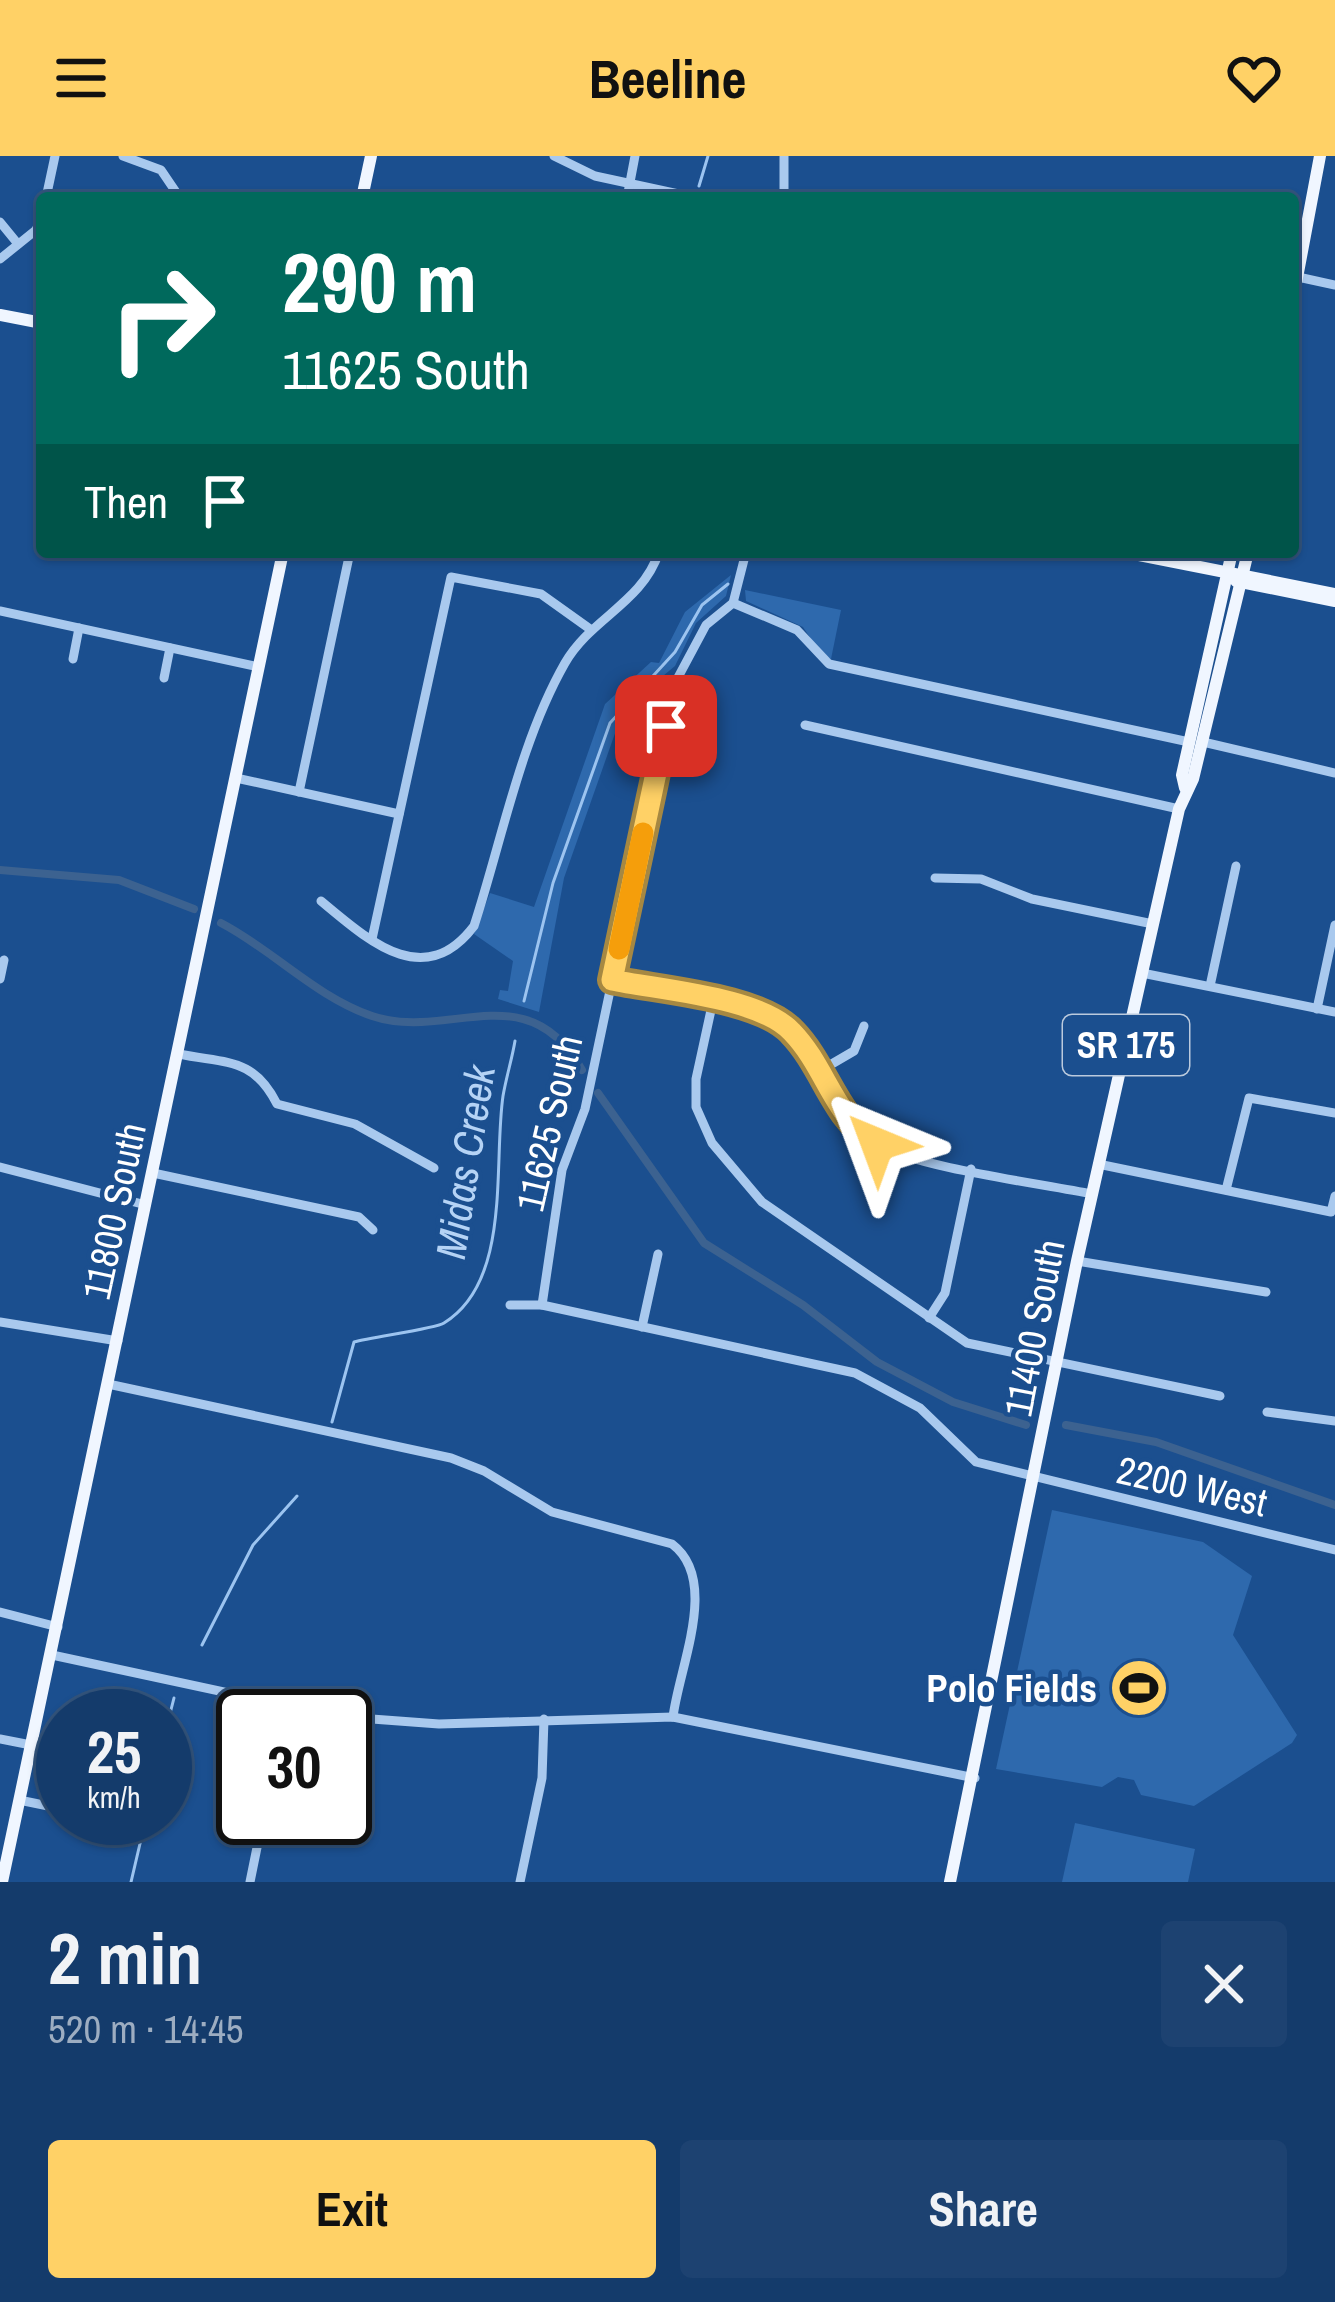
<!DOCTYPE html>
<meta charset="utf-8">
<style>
:root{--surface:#143b6b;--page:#1d4271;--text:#f1f3f6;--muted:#9dadc1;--line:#33557e;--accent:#ffd166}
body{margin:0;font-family:"Archivo Narrow",sans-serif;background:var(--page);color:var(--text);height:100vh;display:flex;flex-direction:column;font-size:45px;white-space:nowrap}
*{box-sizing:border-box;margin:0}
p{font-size:39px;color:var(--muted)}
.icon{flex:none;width:66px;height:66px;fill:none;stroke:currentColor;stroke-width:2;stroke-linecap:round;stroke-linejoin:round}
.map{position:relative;height:1726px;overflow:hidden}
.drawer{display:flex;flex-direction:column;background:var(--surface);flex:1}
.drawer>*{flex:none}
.banner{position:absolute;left:36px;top:36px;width:1263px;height:366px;border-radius:12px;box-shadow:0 3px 9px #0004,0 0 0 3px var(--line);background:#00695c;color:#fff;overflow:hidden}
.speed{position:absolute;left:36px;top:1533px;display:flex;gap:24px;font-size:60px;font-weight:700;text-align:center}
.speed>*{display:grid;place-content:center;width:156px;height:156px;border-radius:50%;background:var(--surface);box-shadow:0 3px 9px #0004,0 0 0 3px var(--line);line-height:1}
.speed small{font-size:30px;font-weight:400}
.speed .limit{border:6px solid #111;border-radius:18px;background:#fff;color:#111}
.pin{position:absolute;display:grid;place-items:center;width:102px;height:102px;color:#fff;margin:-51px;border-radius:24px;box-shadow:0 6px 18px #0006}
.me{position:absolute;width:132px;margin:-66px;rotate:316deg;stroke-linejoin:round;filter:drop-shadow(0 0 9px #0008)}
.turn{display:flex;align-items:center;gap:42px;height:252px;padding:0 48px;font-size:54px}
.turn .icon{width:156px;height:156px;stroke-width:2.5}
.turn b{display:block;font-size:84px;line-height:102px}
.then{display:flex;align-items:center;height:114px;padding:0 48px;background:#0003;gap:24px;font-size:45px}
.round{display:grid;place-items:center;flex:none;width:126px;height:126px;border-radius:12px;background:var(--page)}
.summary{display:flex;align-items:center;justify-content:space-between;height:204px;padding:0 48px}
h1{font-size:72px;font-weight:800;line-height:90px}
.primary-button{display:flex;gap:24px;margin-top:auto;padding:24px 48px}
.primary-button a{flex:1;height:138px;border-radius:12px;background:var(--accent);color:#111;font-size:48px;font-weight:800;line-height:138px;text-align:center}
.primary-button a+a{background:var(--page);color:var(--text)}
header{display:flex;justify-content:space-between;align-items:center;height:156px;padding:0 48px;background:var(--accent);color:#111;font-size:54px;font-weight:800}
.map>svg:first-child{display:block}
</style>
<header><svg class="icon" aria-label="menu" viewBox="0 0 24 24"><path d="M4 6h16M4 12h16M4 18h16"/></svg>Beeline<svg class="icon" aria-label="heart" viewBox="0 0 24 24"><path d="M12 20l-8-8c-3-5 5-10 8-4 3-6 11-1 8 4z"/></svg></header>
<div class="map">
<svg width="1335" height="1726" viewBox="0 0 1335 1726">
<rect width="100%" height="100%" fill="#1b4f8f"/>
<g fill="#2e69ad">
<polygon points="731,419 726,440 696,467 675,510 628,549 619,566 564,722 539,856 498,843 500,834 508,835 513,805 474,778 490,737 534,751 605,548 651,506 659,507 685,456"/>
<polygon points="745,434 841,454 831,503 821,498 803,471 746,445"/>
<polygon points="1052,1354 1203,1386 1252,1420 1233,1479 1297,1579 1292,1587 1194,1650 1141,1639 1134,1624 1118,1621 1102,1631 996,1613"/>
<polygon points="1075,1667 1195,1693 1188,1726 1062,1726"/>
</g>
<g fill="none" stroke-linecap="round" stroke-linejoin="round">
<g stroke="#9cc4f0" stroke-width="3">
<polyline points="699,30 708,0"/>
<polyline points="524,845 553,727 610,567 675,496 702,449 728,428"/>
<path d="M332,1266L354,1186C371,1181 435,1173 444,1167C512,1125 493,1008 503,940C506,922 512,903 515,885"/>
<polyline points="202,1489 253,1389 297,1340"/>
<polyline points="165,1577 174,1542"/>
<polyline points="131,1726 146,1662"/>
</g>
<g stroke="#3c6290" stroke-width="8">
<polyline points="0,714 119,724 194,753"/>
<path d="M221,767C273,794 316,841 372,860C448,886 527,816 582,914"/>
<polyline points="598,937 704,1087 803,1149 877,1206 953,1246 1026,1269"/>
<polyline points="1066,1269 1156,1286 1335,1349"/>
</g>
<g stroke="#a9c9ee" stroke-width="9">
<polyline points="123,0 161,14 180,42"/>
<polyline points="554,0 595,20 697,42"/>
<polyline points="784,0 784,42"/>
<polyline points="46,42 55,0"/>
<polyline points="627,42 635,0"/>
<polyline points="0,66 18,88"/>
<polyline points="0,103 36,74 42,61"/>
<polyline points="1298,121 1335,129"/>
<polyline points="325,396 349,401"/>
<polyline points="733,447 797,474 829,508 1189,586"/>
<polyline points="0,455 259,511"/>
<polyline points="73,503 79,472"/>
<polyline points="164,522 170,492"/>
<polyline points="805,569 1179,653"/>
<polyline points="1203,586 1335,617"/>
<polyline points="236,622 399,658"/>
<polyline points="299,636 350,396"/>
<polyline points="935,722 981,723 1032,743 1153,768"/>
<path d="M321,745C368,784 424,836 474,770C502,684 520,586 565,507C591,462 642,447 659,396"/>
<polyline points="372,783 451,421 541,438 590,473"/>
<polyline points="1142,817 1335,856"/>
<polyline points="0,823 4,804"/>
<path d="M612,824C660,834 763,842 795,879C824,914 834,965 876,988C919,1012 1038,1027 1092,1038"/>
<polyline points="1210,830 1236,710"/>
<polyline points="713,845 696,923 696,951 712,987 762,1046 967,1187 1220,1240"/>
<polyline points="1317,853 1335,769"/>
<path d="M179,898C227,908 253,901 277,948L355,968L434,1012"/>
<polyline points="818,916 854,895 864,870"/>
<polyline points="1098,1008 1331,1056 1335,1040"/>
<polyline points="0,1011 146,1049"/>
<polyline points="153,1017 359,1061 373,1074"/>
<polyline points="1226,1034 1249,942 1335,957"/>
<polyline points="1077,1105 1266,1136"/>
<polyline points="510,1149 542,1149 855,1217 920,1252 976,1306 1335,1394"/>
<polyline points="542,1149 562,1014 585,953 675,527 706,469 733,447 746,396"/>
<polyline points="929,1162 945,1137 971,1013"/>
<polyline points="0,1166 118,1185"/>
<polyline points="642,1171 658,1098"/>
<path d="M108,1228L451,1302L484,1315L552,1356L672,1388C720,1424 679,1511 673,1561"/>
<polyline points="1267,1256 1335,1265"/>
<polyline points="0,1456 58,1471"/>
<polyline points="52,1499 336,1560"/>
<polyline points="345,1561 439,1568 673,1561 975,1622"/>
<polyline points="0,1583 31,1589"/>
<polyline points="19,1644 63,1653"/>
<polyline points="250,1726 263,1662"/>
<polyline points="520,1726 542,1622 544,1563"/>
</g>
<g stroke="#f0f6ff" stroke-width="12">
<polyline points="362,42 371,0"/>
<polyline points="1293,143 1320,0"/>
<polyline points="0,159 42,167"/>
<polyline points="1124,396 1335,438"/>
<polyline points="1236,425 1335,445"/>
<polyline points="1185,632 1182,619 1232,396"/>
<polyline points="2,1726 283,396"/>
<polyline points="950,1726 1077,1105 1179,653 1193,623 1248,396"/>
</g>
</g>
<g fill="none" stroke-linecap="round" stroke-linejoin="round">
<g stroke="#a68842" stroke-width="30">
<path id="route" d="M666,570L612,824C659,834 760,841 792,876C826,911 834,962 877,988"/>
</g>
<use href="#route" stroke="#ffd166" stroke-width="21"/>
<polyline stroke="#f59e0b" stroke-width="21" points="619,793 643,677"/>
</g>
<defs>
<g id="stadium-disc" transform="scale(3)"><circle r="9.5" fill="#ffd166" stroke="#1b4f8f"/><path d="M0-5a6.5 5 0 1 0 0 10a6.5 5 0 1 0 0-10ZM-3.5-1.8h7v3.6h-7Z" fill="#111"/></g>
</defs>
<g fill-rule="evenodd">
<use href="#stadium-disc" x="1139" y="1532"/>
</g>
<g text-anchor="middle" stroke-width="9" stroke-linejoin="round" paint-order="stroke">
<rect fill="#1b4f8f" stroke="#bbcadd" stroke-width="3" x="1063" y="859" width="126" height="60" rx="9"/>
<g font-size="36" font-weight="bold" fill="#fff">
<text x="1126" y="902">SR 175</text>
</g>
<g font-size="39" fill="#fff" stroke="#1b4f8f">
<text transform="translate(549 967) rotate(-77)" y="14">11625 South</text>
<text transform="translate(114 1055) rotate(-78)" y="14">11800 South</text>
<text transform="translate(1034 1172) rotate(-79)" y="14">11400 South</text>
<text transform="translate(1192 1330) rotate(13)" y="14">2200 West</text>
</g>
<g font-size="39" font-weight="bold" fill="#fff" stroke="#1b4f8f" text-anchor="end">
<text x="1097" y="1546">Polo Fields</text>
</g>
<g font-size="42" font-style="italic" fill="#b5d3f5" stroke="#1b4f8f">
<text transform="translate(465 1006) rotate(-81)" y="15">Midas Creek</text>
</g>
</g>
</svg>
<div class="speed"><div>25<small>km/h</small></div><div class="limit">30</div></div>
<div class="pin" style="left:666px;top:570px;background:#d93025"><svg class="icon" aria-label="arrive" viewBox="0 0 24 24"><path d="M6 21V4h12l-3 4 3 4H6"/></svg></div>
<svg class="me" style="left:877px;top:988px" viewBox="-20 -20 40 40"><path d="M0-17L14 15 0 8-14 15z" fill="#ffd166" stroke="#fff" stroke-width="4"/></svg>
<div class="banner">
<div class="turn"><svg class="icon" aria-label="right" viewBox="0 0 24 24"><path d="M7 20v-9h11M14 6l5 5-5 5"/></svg><div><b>290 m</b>11625 South</div></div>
<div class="then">Then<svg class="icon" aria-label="arrive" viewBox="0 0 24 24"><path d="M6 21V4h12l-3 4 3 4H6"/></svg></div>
</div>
</div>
<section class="drawer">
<div class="summary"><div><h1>2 min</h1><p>520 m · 14:45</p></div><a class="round"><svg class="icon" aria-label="close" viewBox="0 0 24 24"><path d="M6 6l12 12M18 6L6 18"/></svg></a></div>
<div class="primary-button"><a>Exit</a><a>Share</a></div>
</section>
